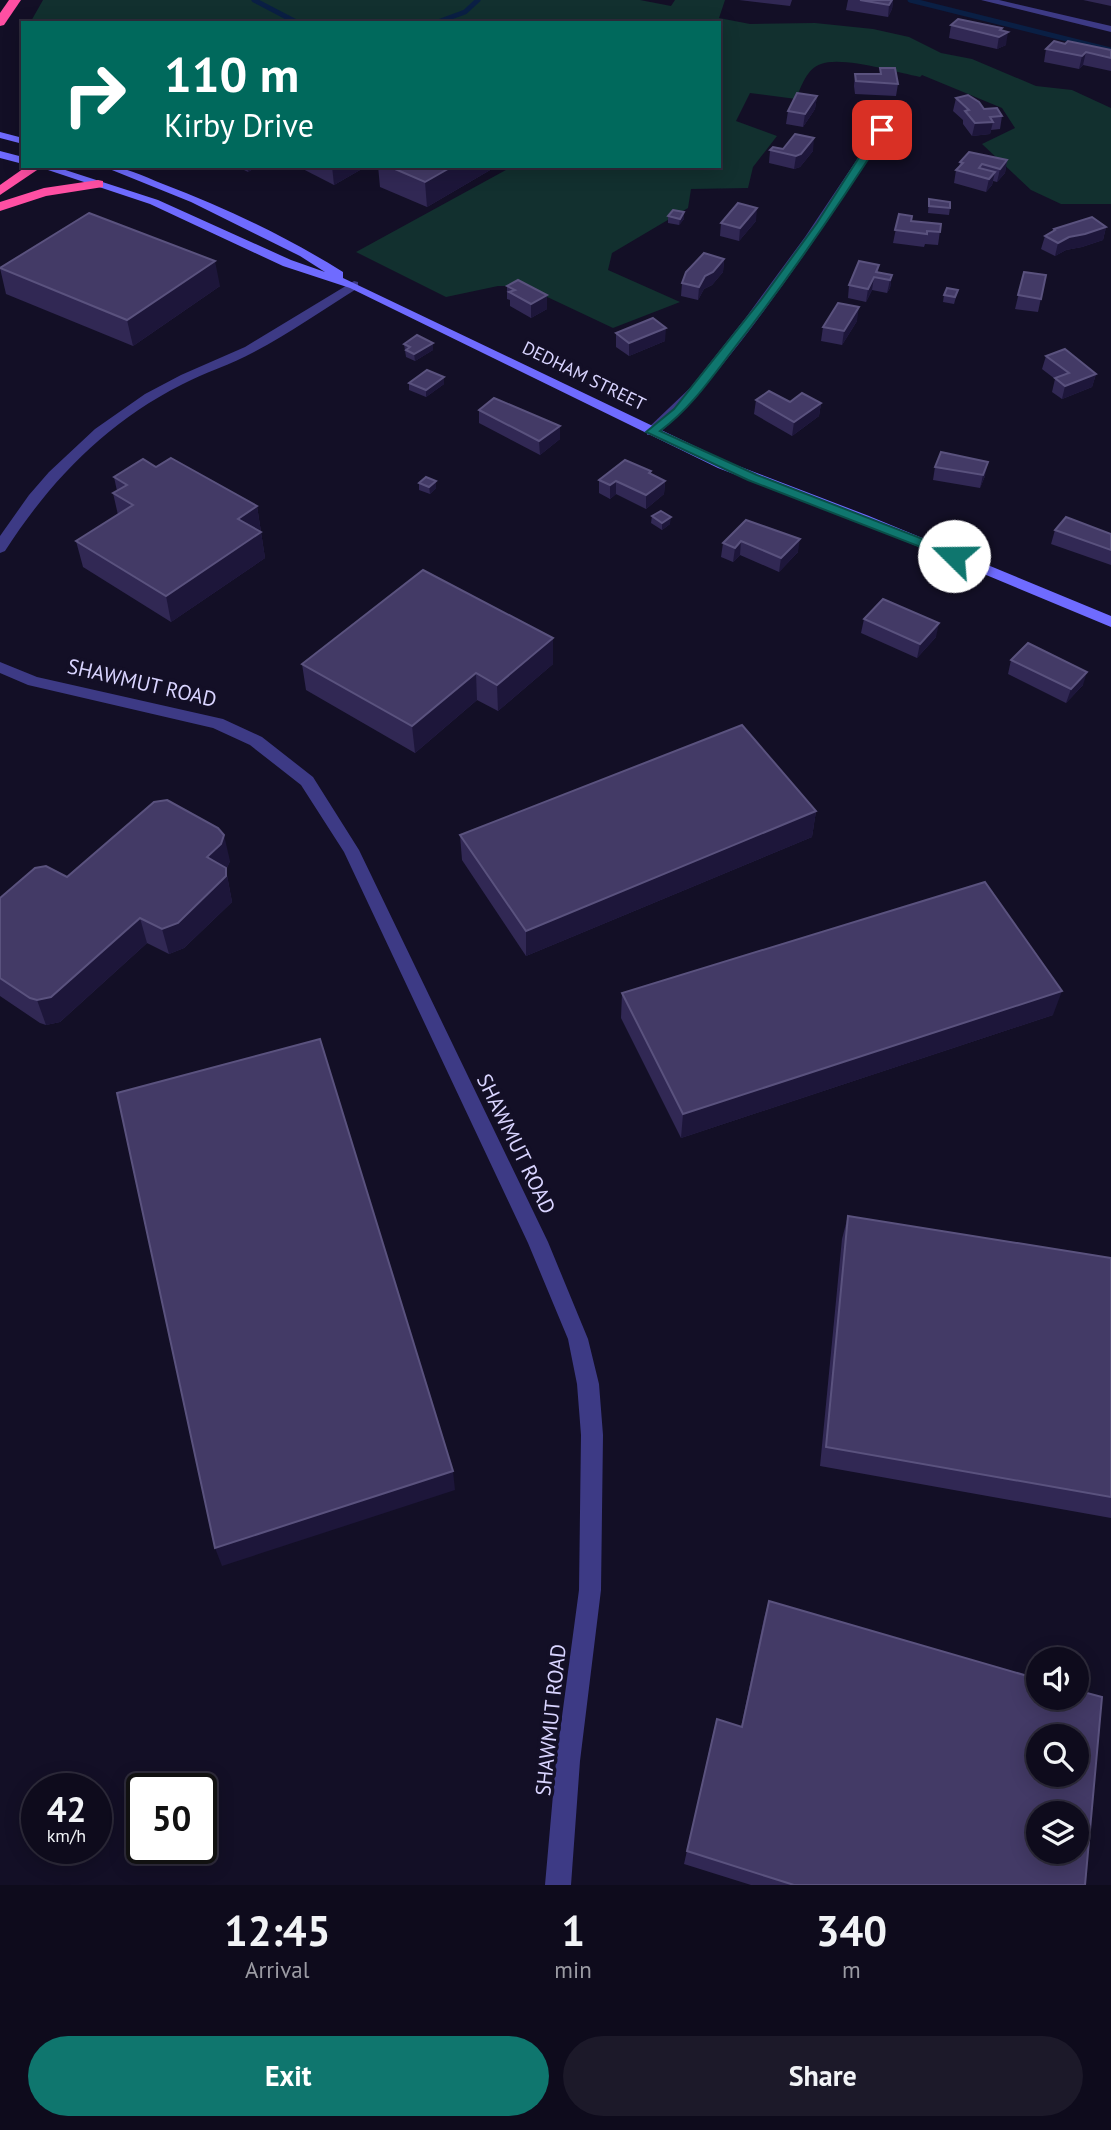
<!DOCTYPE html>
<style>
:root{--surface:#0e0b1c;--page:#1c1929;--text:#f1f3f6;--muted:#9b9ba3;--line:#2e2b3b;--accent:#0f766e}
body{margin:0;font-family:"PT Sans",sans-serif;background:var(--page);color:var(--text);height:100vh;display:flex;flex-direction:column;font-size:26px;white-space:nowrap}
*{box-sizing:border-box;margin:0}
p{font-size:23px;color:var(--muted)}
.icon{flex:none;width:38px;height:38px;fill:none;stroke:currentColor;stroke-width:2;stroke-linecap:round;stroke-linejoin:round}
.map{position:relative;height:1885px;overflow:hidden}
.panel{display:flex;flex-direction:column;background:var(--surface);flex:1}
.panel>*{flex:none}
.banner{position:absolute;left:21px;top:21px;width:700px;height:147px;border-radius:0px;box-shadow:0 4px 18px #0003,0 0 0 2px var(--line);background:#00695c;color:#fff;overflow:hidden}
.buttons{position:absolute;left:1026px;top:1647px;display:grid;gap:14px}
.buttons a{display:grid;place-items:center;width:63px;height:63px;border-radius:50%;background:var(--surface);box-shadow:0 4px 18px #0003,0 0 0 2px var(--line);font-size:35px}
.speed{position:absolute;left:21px;top:1773px;display:flex;gap:14px;font-size:35px;font-weight:700;text-align:center}
.speed>*{display:grid;place-content:center;width:91px;height:91px;border-radius:50%;background:var(--surface);box-shadow:0 4px 18px #0003,0 0 0 2px var(--line);line-height:1}
.speed small{font-size:18px;font-weight:400}
.speed .limit{border:4px solid #111;border-radius:10px;background:#fff;color:#111}
.pin{position:absolute;display:grid;place-items:center;width:60px;height:60px;color:#fff;margin:-30px;border-radius:14px;box-shadow:0 4px 10px #0006}
.me{position:absolute;width:77px;margin:-38px;rotate:292deg;stroke-linejoin:round;filter:drop-shadow(0 0 5px #0008)}
.turn{display:flex;align-items:center;gap:24px;height:147px;padding:0 28px;font-size:32px}
.turn .icon{width:91px;height:91px;stroke-width:2.5}
.turn b{display:block;font-size:49px;line-height:60px}
.eta{display:flex;justify-content:space-evenly;align-items:center;height:119px;text-align:center}
.eta b{font-size:42px;font-weight:700;line-height:49px}
.action{display:flex;gap:14px;margin-top:auto;padding:14px 28px}
.action a{flex:1;height:80px;border-radius:42px;background:var(--accent);color:#fff;font-size:28px;font-weight:700;line-height:80px;text-align:center}
.action a+a{background:var(--page);color:var(--text)}
.map>svg:first-child{display:block}
</style>
<div class="map">
<svg width="1111" height="1885" viewBox="0 0 1111 1885">
<rect width="100%" height="100%" fill="#130f26"/>
<path fill="#12302f" d="M43,0H640L671,6L675,0H725L719,18L750,24L815,23L873,29L909,37L941,53L972,59L1036,86L1072,90L1111,108V204H1061L1031,190L982,144L1015,128L1002,108L922,75L920,77C896,72 842,56 821,64C807,68 801,87 796,99L750,93L736,121L777,136L753,167L748,188L691,189L688,208L612,253L608,270L680,302L613,328L524,286H498L446,297L356,252L513,166H719V23H30Z"/>
<g fill="none" stroke-linecap="round" stroke-linejoin="round">
<g stroke="#0a1f44" stroke-width="5">
<polyline points="254,0 298,23"/>
<polyline points="910,0 1111,50"/>
<polyline points="435,23 465,12 478,0"/>
</g>
<g fill="#3d3a85" fill-rule="evenodd">
<polygon points="981,0 999,0 1111,26 1111,32"/>
<path d="M878,128L887,130C841,202 794,272 742,340C715,374 690,407 657,435H647V429L690,388L747,316L805,237Z"/>
<path d="M354,281L358,282V288C324,309 290,333 254,352C231,365 205,372 181,385C106,423 50,481 5,551L0,553V536L29,495L49,472L95,429L145,394L181,375L245,347Z"/>
<polygon points="0,662 37,677 223,719 262,737 313,777 359,850 548,1242 588,1339 599,1384 603,1435 601,1590 580,1761 571,1885 545,1885 556,1761 579,1590 581,1435 577,1384 568,1339 528,1243 344,852 301,785 250,745 213,728 28,685 0,673"/>
</g>
<g fill="#6f6bff" fill-rule="evenodd">
<polygon points="0,132 23,138 23,144 0,138"/>
<polygon points="0,151 23,157 23,164 0,158"/>
<path d="M36,166H53L158,200L291,260L325,272L300,256L191,202L102,166C124,166 143,176 163,184C226,208 287,237 343,272V278L728,462L869,516L1111,616V627L859,522L718,468L350,288L283,266L150,204Z"/>
</g>
<g fill="#ff4fa3" fill-rule="evenodd">
<polygon points="9,0 21,0 4,25 0,26 0,13"/>
<polygon points="27,166 43,166 0,195 0,185"/>
<polygon points="98,180 103,181 103,187 46,196 0,211 0,202 44,188"/>
</g>
</g>
<g fill="#312854">
<polygon points="739,0 792,0 790,6"/>
<polygon points="848,0 893,0 892,9 888,17 846,10"/>
<polygon points="1083,0 1111,0 1111,6"/>
<polygon points="951,25 1002,28 1001,31 1006,45 997,49 949,38"/>
<polygon points="1065,44 1111,50 1111,71 1083,65 1079,69 1044,62 1046,49"/>
<polygon points="880,68 898,84 896,96 855,94 854,86 855,74 880,74"/>
<polygon points="817,96 815,109 803,127 786,124 788,111"/>
<polygon points="956,98 1002,116 1000,129 991,130 990,134 972,136 963,124 963,120 953,111"/>
<polygon points="783,149 813,151 800,167 794,169 769,163 770,150"/>
<polygon points="1007,160 1005,173 997,182 993,181 992,185 986,192 954,183 956,170 959,167 960,162"/>
<polygon points="236,166 258,166 248,172"/>
<polygon points="297,166 367,166 334,185"/>
<polygon points="378,166 497,166 427,207 380,187"/>
<polygon points="929,199 950,208 949,215 928,213"/>
<polygon points="899,214 911,221 941,224 938,245 925,244 924,247 893,243"/>
<polygon points="668,216 684,219 679,225 668,223"/>
<polygon points="756,221 739,241 720,236 721,223"/>
<polygon points="1106,227 1103,240 1082,247 1066,250 1055,256 1041,249 1045,236 1053,231 1054,229"/>
<polygon points="724,259 723,272 712,285 704,289 698,300 681,296 682,283"/>
<polygon points="879,265 878,272 892,275 890,288 887,293 872,290 866,302 848,298 849,285"/>
<polygon points="0,268 220,286 133,346 6,294"/>
<polygon points="1024,272 1046,275 1038,312 1015,309"/>
<polygon points="507,286 547,295 547,309 531,318 510,306 510,300 507,299"/>
<polygon points="958,290 954,304 943,302 944,295"/>
<polygon points="857,321 842,345 821,341 823,327"/>
<polygon points="616,333 665,341 629,356 616,347"/>
<polygon points="404,344 433,350 415,361 406,357"/>
<polygon points="1046,356 1096,374 1092,387 1062,399 1052,392 1055,379 1042,369"/>
<polygon points="409,383 444,384 426,397 409,390"/>
<polygon points="756,400 821,403 819,416 792,436 754,414"/>
<polygon points="479,410 560,439 540,455 479,423"/>
<polygon points="941,452 985,476 980,488 933,480 935,467"/>
<polygon points="156,467 257,506 265,558 171,622 83,567 76,541 118,515 113,493 117,491 114,477"/>
<polygon points="651,471 651,474 665,481 664,494 646,509 616,494 610,499 599,493 599,480"/>
<polygon points="419,483 436,488 430,494 419,490"/>
<polygon points="652,516 670,524 662,530 651,523"/>
<polygon points="746,520 798,552 779,572 740,555 733,562 721,557 723,543"/>
<polygon points="1055,530 1111,534 1111,565 1051,544"/>
<polygon points="864,619 936,637 917,658 861,633"/>
<polygon points="1011,660 1083,685 1066,703 1008,674"/>
<polygon points="302,664 553,664 498,711 477,700 415,753 306,690"/>
<polygon points="816,811 812,837 526,956 462,860 460,835"/>
<polygon points="230,861 226,870 232,902 184,948 169,954 147,943 60,1022 46,1025 40,1023 0,996 0,898 67,877"/>
<polygon points="622,993 1053,1015 681,1138 621,1018"/>
<polygon points="848,1216 1111,1258 1111,1518 820,1466 842,1239"/>
<polygon points="769,1601 1085,1885 751,1885 684,1864 713,1734 741,1727 764,1618"/>
</g>
<g fill="#1d163a">
<polygon points="892,0 893,0 892,9 888,17 889,5"/>
<polygon points="1002,28 1000,36 1008,32 1006,45 997,49 1000,30"/>
<polygon points="1086,52 1083,65 1079,69 1082,56"/>
<polygon points="817,96 815,109 803,127 805,114"/>
<polygon points="993,122 990,134 972,136 975,123"/>
<polygon points="814,138 813,151 800,167 794,169 796,156"/>
<polygon points="1007,160 1005,173 997,182 1000,169"/>
<polygon points="247,166 258,166 248,172"/>
<polygon points="332,166 367,166 334,185"/>
<polygon points="453,166 497,166 427,207 425,182"/>
<polygon points="995,172 992,185 986,192 989,179"/>
<polygon points="757,208 756,221 739,241 740,228"/>
<polygon points="684,212 684,219 679,225 680,219"/>
<polygon points="1106,227 1103,240 1082,247 1066,250 1055,256 1058,243 1069,237"/>
<polygon points="724,259 723,272 712,285 704,289 698,300 699,287 705,276"/>
<polygon points="215,261 220,286 133,346 127,320"/>
<polygon points="892,275 890,288 887,293 890,280"/>
<polygon points="874,277 872,290 866,302 868,289"/>
<polygon points="547,295 547,309 531,318 531,304"/>
<polygon points="859,307 857,321 842,345 844,331"/>
<polygon points="666,328 665,341 629,356 629,343"/>
<polygon points="433,343 433,350 415,361 414,354"/>
<polygon points="1096,374 1092,387 1062,399 1065,386"/>
<polygon points="444,377 444,384 426,397 426,390"/>
<polygon points="821,403 819,416 792,436 794,422"/>
<polygon points="560,426 560,439 540,455 539,441"/>
<polygon points="988,462 985,476 980,488 983,475"/>
<polygon points="436,481 436,488 430,494 429,487"/>
<polygon points="616,481 616,494 610,499 610,485"/>
<polygon points="665,481 664,494 646,509 646,495"/>
<polygon points="257,506 265,558 171,622 166,596 238,519"/>
<polygon points="671,517 670,524 662,530 662,523"/>
<polygon points="800,539 798,552 779,572 781,558"/>
<polygon points="741,541 740,555 733,562 735,548"/>
<polygon points="939,623 936,637 917,658 920,644"/>
<polygon points="553,638 553,664 498,711 497,685"/>
<polygon points="1087,672 1083,685 1066,703 1071,689"/>
<polygon points="476,673 477,700 415,753 412,726"/>
<polygon points="816,811 812,837 526,956 526,931"/>
<polygon points="224,835 230,861 226,870 232,902 184,948 169,954 162,929 207,857"/>
<polygon points="140,918 147,943 60,1022 46,1025 37,1000"/>
<polygon points="1062,991 1053,1015 681,1138 683,1114"/>
<polygon points="453,1471 455,1490 222,1566 215,1548"/>
</g>
<g fill="#433a66" stroke="#5a527e" stroke-width="2" fill-rule="evenodd">
<polygon points="860,0 892,0 889,5"/>
<polygon points="958,19 1002,28 1000,30 1008,32 999,37 951,25"/>
<polygon points="1054,41 1065,44 1068,41 1111,50 1111,58 1086,52 1082,56 1046,49"/>
<polygon points="880,68 895,68 898,84 856,81 855,74 881,74"/>
<polygon points="797,93 817,96 805,114 788,111"/>
<polygon points="968,95 979,102 984,109 997,108 1002,116 990,117 993,122 975,123 965,111 969,110 956,98"/>
<polygon points="795,134 814,138 801,154 796,156 770,150 773,147 783,149"/>
<polygon points="969,152 1007,160 1000,169 982,164 979,168 995,172 989,179 956,170 963,163 960,162"/>
<polygon points="388,166 453,166 425,182"/>
<polygon points="929,199 950,202 950,208 929,206"/>
<polygon points="738,203 757,208 740,228 721,223"/>
<polygon points="673,210 684,212 680,219 668,216"/>
<polygon points="89,213 215,261 127,320 0,268"/>
<polygon points="899,214 912,216 911,221 941,224 940,232 927,231 927,234 895,230"/>
<polygon points="1092,217 1106,227 1085,234 1069,237 1058,243 1045,236 1055,230 1054,229"/>
<polygon points="704,253 724,259 713,272 705,276 699,287 682,283 686,272"/>
<polygon points="859,261 879,265 876,272 892,275 890,280 874,277 868,289 849,285"/>
<polygon points="1024,272 1046,275 1041,299 1018,295"/>
<polygon points="518,280 547,295 531,304 509,292 515,290 507,286"/>
<polygon points="947,288 958,290 955,297 944,295"/>
<polygon points="838,303 859,307 844,331 823,327"/>
<polygon points="653,318 666,328 629,343 616,333"/>
<polygon points="417,335 433,343 414,354 406,350 410,347 404,344"/>
<polygon points="1065,349 1096,374 1065,386 1055,378 1069,373 1046,356"/>
<polygon points="427,370 444,377 426,390 409,383"/>
<polygon points="769,391 790,402 802,393 821,403 794,422 756,400"/>
<polygon points="494,398 560,426 539,441 479,410"/>
<polygon points="941,452 988,462 983,475 935,467"/>
<polygon points="171,458 257,506 238,519 261,532 166,596 76,541 133,505 113,493 127,485 114,477 143,459 156,467"/>
<polygon points="625,460 651,471 649,473 665,481 646,495 616,481 610,485 599,480"/>
<polygon points="426,477 436,481 429,487 419,483"/>
<polygon points="661,511 671,517 662,523 652,516"/>
<polygon points="1066,517 1111,534 1111,550 1055,530"/>
<polygon points="746,520 800,539 781,558 741,541 735,548 723,543"/>
<polygon points="423,570 553,638 497,685 476,673 412,726 302,664"/>
<polygon points="883,599 939,623 920,644 864,619"/>
<polygon points="1028,643 1087,672 1071,689 1011,660"/>
<polygon points="742,725 816,811 526,931 460,835"/>
<polygon points="167,800 218,828 224,835 221,844 207,857 226,868 226,876 178,923 162,929 140,918 51,997 37,1000 30,998 0,978 0,898 35,868 46,866 67,877 154,802"/>
<polygon points="985,882 1062,991 683,1114 622,993"/>
<polygon points="320,1039 453,1471 215,1548 117,1093"/>
<polygon points="848,1216 1111,1258 1111,1497 826,1447"/>
<path d="M769,1601L1038,1679V1698H1076V1690L1102,1697L1085,1885H794L687,1851L717,1719L742,1727ZM1038,1736H1076V1774H1038ZM1038,1813H1076V1852H1038Z"/>
</g>
<path fill="#0f766e" stroke="#0a4d48" stroke-width="2" d="M882,127L887,130C839,205 790,277 735,347C712,377 691,408 660,431L757,475L959,553L961,556L954,560L748,480L646,432L674,409L761,300L817,223L878,128Z"/>
<g text-anchor="middle" stroke-width="7" stroke-linejoin="round" paint-order="stroke">
<g font-size="18" fill="#d9d4ff" stroke="#130f26">
<text transform="translate(584 376) rotate(26)" y="6">DEDHAM STREET</text>
</g>
<g font-size="21" fill="#d9d4ff" stroke="#130f26">
<text transform="translate(142 683) rotate(13)" y="7">SHAWMUT ROAD</text>
<text transform="translate(516 1144) rotate(64)" y="7">SHAWMUT ROAD</text>
<text transform="translate(551 1720) rotate(-84)" y="7">SHAWMUT ROAD</text>
</g>
</g>
</svg>
<div class="buttons">
<a><svg class="icon" aria-label="sound" viewBox="0 0 24 24"><path d="M4 9h4l5-4v14l-5-4H4zM17 9q2 3 0 6"/></svg></a>
<a><svg class="icon" aria-label="search" viewBox="0 0 24 24"><circle cx="10" cy="10" r="6"/><path d="M15 15l6 6"/></svg></a>
<a><svg class="icon" aria-label="layers" viewBox="0 0 24 24"><path d="M12 4l9 5-9 5-9-5zM3 14l9 5 9-5"/></svg></a>
</div>
<div class="speed"><div>42<small>km/h</small></div><div class="limit">50</div></div>
<div class="pin" style="left:882px;top:130px;background:#d93025"><svg class="icon" aria-label="arrive" viewBox="0 0 24 24"><path d="M6 21V4h12l-3 4 3 4H6"/></svg></div>
<svg class="me" style="left:954px;top:556px" viewBox="-20 -20 40 40"><circle r="19" fill="#fff"/><path d="M0-13L10 11 0 6-10 11z" fill="#0f766e"/></svg>
<div class="banner">
<div class="turn"><svg class="icon" aria-label="right" viewBox="0 0 24 24"><path d="M7 20v-9h11M14 6l5 5-5 5"/></svg><div><b>110 m</b>Kirby Drive</div></div>
</div>
</div>
<section class="panel">
<div class="eta">
<div><b>12:45</b><p>Arrival</p></div>
<div><b>1</b><p>min</p></div>
<div><b>340</b><p>m</p></div>
</div>
<div class="action"><a>Exit</a><a>Share</a></div>
</section>
